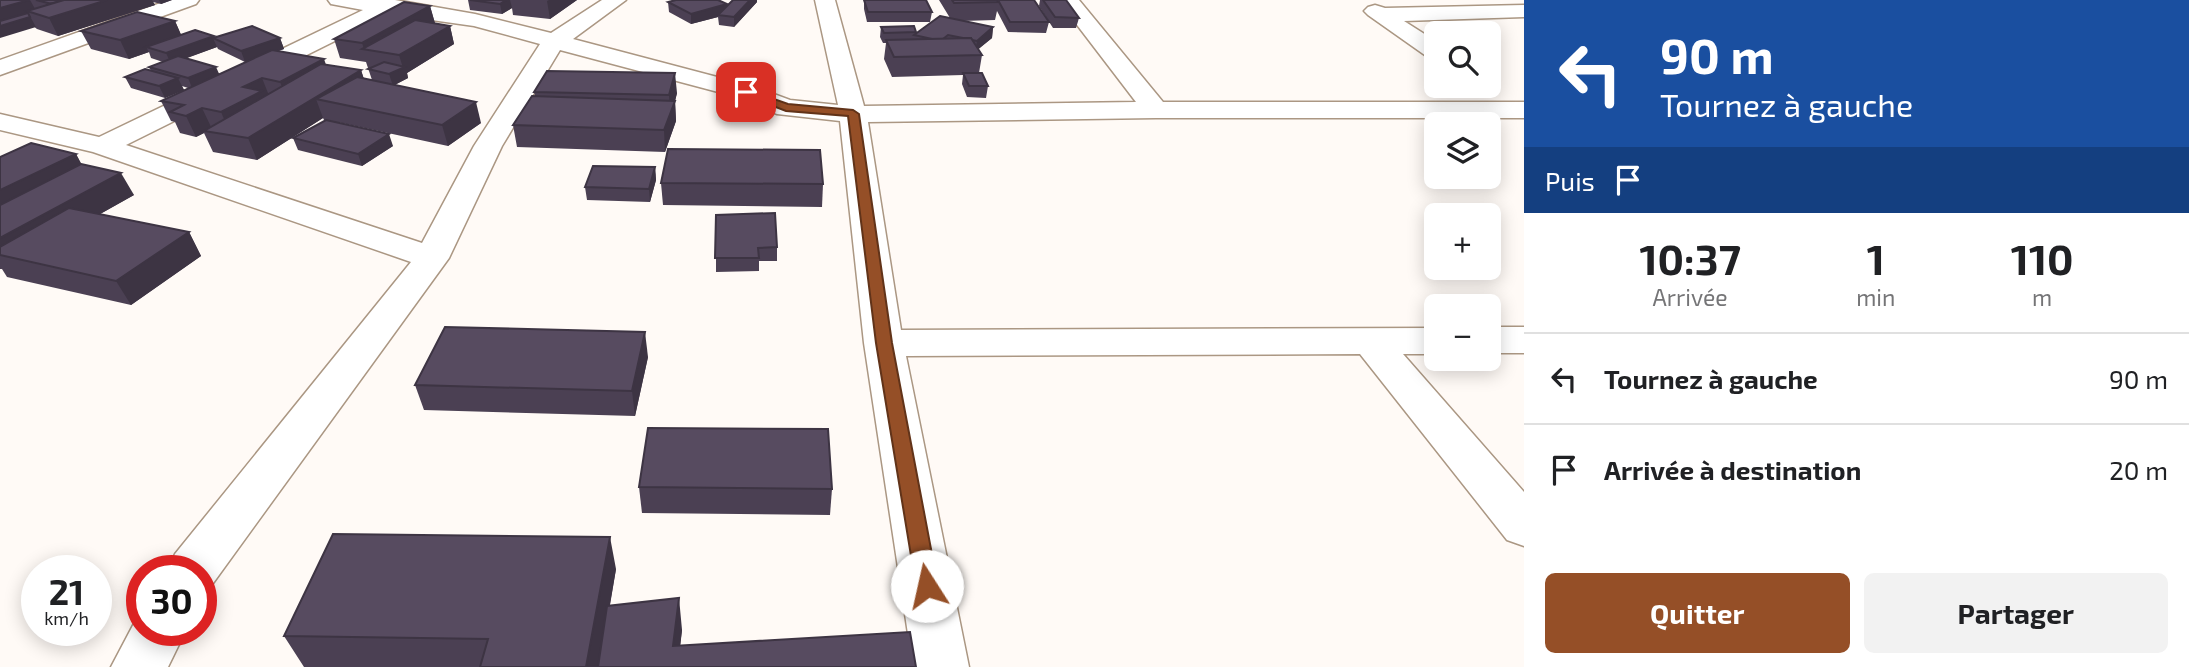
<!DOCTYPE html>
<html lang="fr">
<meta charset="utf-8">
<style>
:root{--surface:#fff;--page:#f2f2f2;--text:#202124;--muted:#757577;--line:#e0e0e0;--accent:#954f27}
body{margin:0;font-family:"Exo 2",sans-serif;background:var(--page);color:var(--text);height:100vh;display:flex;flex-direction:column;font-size:26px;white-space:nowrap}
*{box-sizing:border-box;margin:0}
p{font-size:23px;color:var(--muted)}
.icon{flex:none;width:38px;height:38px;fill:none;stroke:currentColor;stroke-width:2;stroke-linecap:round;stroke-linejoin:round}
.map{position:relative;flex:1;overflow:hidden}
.details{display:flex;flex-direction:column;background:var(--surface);width:665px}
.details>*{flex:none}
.hud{background:#1a4fa0;color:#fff;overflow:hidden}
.controls{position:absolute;left:1424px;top:21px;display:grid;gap:14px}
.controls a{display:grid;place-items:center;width:77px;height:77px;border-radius:10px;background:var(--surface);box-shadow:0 4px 18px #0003;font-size:35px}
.speed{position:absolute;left:21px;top:555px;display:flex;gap:14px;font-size:35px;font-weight:700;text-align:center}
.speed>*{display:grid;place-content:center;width:91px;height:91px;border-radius:50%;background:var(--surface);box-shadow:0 4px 18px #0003;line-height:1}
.speed small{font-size:18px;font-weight:400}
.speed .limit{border:10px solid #d22;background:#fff;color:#111}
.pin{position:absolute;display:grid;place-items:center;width:60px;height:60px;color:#fff;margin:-30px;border-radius:14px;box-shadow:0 4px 10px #0006}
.me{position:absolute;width:77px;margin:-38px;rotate:350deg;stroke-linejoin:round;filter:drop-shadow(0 0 5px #0008)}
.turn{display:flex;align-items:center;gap:24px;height:147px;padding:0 21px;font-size:32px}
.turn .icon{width:91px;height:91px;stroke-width:2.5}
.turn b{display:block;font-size:49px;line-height:60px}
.then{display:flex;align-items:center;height:66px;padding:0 21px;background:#0003;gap:14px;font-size:26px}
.eta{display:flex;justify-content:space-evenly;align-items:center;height:119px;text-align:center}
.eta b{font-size:42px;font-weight:700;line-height:49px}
.primary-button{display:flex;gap:14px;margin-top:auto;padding:14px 21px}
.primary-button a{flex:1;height:80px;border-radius:10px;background:var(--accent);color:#fff;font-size:28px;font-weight:700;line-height:80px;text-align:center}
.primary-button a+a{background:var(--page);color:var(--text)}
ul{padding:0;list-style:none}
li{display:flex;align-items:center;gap:21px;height:91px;padding:0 21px;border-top:2px solid var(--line)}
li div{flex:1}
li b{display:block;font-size:26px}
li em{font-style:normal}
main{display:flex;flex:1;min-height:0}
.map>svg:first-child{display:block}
</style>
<main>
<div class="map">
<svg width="1524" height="667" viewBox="0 0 1524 667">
<rect width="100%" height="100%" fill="#fffaf6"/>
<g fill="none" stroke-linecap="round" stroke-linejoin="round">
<g stroke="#ab9783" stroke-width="3">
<g id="minor">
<polygon points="169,0 199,0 196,4 0,75 0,60"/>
<path d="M328,0H395L475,14L551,33L602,0H626L573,39L755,87L790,100L838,105L815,0H835L864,106L1136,102L1058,0H1079L1163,102H1524V118H1156L868,122L901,330L1437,328V354H1403L1524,492V546L1507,540L1360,354L906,356L969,667H913L864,343L840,121L777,114L737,97L560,50L502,146L449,258L211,586L201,589V570H168L175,554L411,262L93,152L0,130V114L99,137L363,10L331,4ZM389,14L474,26L540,44L474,146L422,243L126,145Z"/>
<polygon points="1375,5 1385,8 1524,5 1524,17 1404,21 1437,42 1437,60 1429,58 1368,15 1364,11 1368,7"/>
<rect x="1489" y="327" width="35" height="26"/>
<polygon points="140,612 142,612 142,630 186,630 168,667 111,667"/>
</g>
</g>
<use href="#minor" fill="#fff" fill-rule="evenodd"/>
</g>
<g fill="#4b4053" fill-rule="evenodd">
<polygon points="0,0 172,0 161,4 153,2 155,5 58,36 37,29"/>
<polygon points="468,0 577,0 550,19 513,15 512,8 502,14 470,10"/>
<polygon points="733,0 757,0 757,2 734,27 719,25 718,17 691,24 669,12 668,2 727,6"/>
<polygon points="864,0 932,12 930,22 867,22 864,9"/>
<polygon points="939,0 1034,0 1049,22 1046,33 1008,32 997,11 995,20 962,21 993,27 992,38 978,49 982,55 979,73 988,86 986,98 967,97 962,84 963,75 892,77 884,59 886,43 883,43 880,37 881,27 916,32 916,33 950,18"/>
<polygon points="1040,0 1066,0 1079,18 1076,28 1053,28 1039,6"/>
<path d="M430,6L435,23L450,26L454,44L407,73L408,78L394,85L481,123L448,146L337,122L393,146L362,166L298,150L293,138L326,120H324L323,118L257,160L213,152L204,133L196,137L180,133L175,122L171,121L161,101L188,88L182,86L184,90L165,98L131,88L125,77L151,71L149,67L163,62L151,58L149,52L129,59L91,49L81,31L175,21L181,35L214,36L215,38H280L284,49L278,51L326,65L361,70L364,79L372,80L366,62L340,58L334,39ZM217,47L218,49L245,62L252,60L219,74L186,58Z"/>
<polygon points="534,92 677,93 675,101 676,121 665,152 517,147 513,125 535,96"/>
<polygon points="76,154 81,164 134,195 100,214 189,232 201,256 131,305 7,277 2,269 0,269 0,157"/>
<polygon points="655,167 656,180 650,202 587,200 585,187"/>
<polygon points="661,183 823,184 822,207 663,205"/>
<polygon points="716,215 777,247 777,261 759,261 759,271 716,272"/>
<polygon points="648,357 635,416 424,410 415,385"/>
<polygon points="639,487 832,489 830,515 642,513"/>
<polygon points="616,569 610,605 682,630 680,645 916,667 304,667 284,636"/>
</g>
<g fill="#3d3443">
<polygon points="30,0 38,14 27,11 36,27 0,38 0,8"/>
<polygon points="107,0 152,0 155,5 58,36 49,18"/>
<polygon points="159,0 172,0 161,4"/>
<polygon points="506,0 510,0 512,8 502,14 500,4"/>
<polygon points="549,0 577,0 550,19 547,1"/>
<polygon points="750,0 757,0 757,2 734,27 734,17"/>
<polygon points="727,4 728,14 718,15 718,17 691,24 691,14"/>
<polygon points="430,6 435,24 364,49 362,43"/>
<polygon points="175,21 183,39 146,47 149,52 129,59 120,40"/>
<polygon points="450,26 454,44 407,73 408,78 393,86 389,74 403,68 399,55"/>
<polygon points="993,27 992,38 975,52 977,41"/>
<polygon points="214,36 215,39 213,38 217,47 171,64 166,53"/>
<polygon points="280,38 284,49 245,62 241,51"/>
<polygon points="324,59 331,79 288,102 280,82"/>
<polygon points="216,67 221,78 193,90 188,78"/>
<polygon points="361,70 367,90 316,99 323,118 257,160 248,138"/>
<polygon points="675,73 677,93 675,101 676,121 665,152 664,130 670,112 669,95"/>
<polygon points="178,78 184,90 165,98 159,86"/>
<polygon points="262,78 270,98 230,133 221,112 243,87"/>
<polygon points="476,102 481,123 448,146 442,125"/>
<polygon points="202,108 212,129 204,131 204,133 196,137 186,116"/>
<polygon points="389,134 393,146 362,166 358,154"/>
<polygon points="76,154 88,176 0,221 0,190"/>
<polygon points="655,167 656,180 650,202 649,189"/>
<polygon points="121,173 134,195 20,259 0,255 0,238"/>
<polygon points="189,232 201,256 131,305 116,281"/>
<polygon points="645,332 648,357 635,416 632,391"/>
<polygon points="610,537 616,569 599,667 586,667"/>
<polygon points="679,598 682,630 678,667 673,646"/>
</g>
<g fill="#574b60" stroke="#3d3443" stroke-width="2">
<polygon points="0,0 29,0 0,8"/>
<polygon points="36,0 64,0 46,5 52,4"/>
<polygon points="64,0 107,0 49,18 27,11"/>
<polygon points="470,0 506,0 500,4"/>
<polygon points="676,0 718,0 727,4 691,14 668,2"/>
<polygon points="733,0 750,0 734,17 718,15"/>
<polygon points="864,0 926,0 932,12 868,12"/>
<polygon points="952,0 997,0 998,2 954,3"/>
<polygon points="998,0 1034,0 1049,22 1010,22"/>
<polygon points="1043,0 1066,0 1079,18 1055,17"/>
<polygon points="404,2 430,6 362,43 334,39"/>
<polygon points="137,12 175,21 120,40 81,31"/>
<polygon points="28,13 30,17 0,26 0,21"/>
<polygon points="940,16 993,27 977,41 972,40 971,38 963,38 948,35 943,39 932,39 914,35"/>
<polygon points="415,20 450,26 399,55 362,49"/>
<polygon points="252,26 280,38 241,51 213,38"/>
<polygon points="914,26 916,32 884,33 881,27"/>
<polygon points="195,30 214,36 166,53 146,47"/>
<polygon points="971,38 982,55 894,57 886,40"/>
<polygon points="272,50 324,59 280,82 262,78 243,87 262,91 221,112 202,108 186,116 170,112 184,105 161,101"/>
<polygon points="178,56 216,67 188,78 149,67"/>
<polygon points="384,62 405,67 389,74 368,69"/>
<polygon points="321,64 361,70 248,138 204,131"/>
<polygon points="145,69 178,78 159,86 125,77"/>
<polygon points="547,71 675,73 669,95 534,92"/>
<polygon points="963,73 982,73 988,86 969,86"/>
<polygon points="357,77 476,102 442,125 316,99"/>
<polygon points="532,96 675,101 664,130 513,125"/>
<polygon points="326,120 389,134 358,154 293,138"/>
<polygon points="31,143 76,154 0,190 0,157"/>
<polygon points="668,149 820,150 823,184 661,183"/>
<polygon points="81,164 121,173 0,238 0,205"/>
<polygon points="593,166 655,167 649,189 585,187"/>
<polygon points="69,208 189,232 116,281 0,255 0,247"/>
<polygon points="775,213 777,247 758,248 759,258 715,258 716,215"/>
<polygon points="445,327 645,332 632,391 415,385"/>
<polygon points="648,428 828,429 832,489 639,487"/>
<polygon points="333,534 610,537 586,667 480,667 488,639 284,636"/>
<polygon points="679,598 673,646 910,632 916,667 598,667 607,606"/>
</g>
<polygon fill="#954f27" stroke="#613319" stroke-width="2" points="746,89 788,104 853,110 859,114 892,343 938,586 934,593 927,595 919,593 916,586 876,343 848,116 786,111 742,94 742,90"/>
</svg>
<div class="controls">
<a><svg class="icon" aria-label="search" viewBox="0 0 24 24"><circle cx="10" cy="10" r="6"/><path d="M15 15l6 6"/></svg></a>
<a><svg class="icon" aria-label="layers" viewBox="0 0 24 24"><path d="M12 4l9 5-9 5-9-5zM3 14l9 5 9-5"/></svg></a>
<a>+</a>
<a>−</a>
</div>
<div class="speed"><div>21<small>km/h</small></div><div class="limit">30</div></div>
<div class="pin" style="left:746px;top:92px;background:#d93025"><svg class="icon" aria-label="arrive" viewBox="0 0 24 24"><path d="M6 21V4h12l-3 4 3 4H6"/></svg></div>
<svg class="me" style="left:927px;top:586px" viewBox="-20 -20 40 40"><circle r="19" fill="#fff"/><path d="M0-13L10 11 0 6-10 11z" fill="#954f27"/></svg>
</div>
<section class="details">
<div class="hud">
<div class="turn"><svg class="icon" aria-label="left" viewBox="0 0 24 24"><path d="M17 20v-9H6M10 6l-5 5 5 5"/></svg><div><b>90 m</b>Tournez à gauche</div></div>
<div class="then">Puis<svg class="icon" aria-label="arrive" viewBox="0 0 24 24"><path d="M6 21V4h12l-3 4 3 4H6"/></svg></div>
</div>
<div class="eta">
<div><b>10:37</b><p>Arrivée</p></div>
<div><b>1</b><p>min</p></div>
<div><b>110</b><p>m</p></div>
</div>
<ul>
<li><svg class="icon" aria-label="left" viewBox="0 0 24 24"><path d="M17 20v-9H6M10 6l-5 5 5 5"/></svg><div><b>Tournez à gauche</b></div><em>90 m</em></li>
<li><svg class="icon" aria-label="arrive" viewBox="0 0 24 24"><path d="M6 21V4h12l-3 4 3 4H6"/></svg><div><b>Arrivée à destination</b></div><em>20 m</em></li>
</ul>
<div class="primary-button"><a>Quitter</a><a>Partager</a></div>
</section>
</main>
